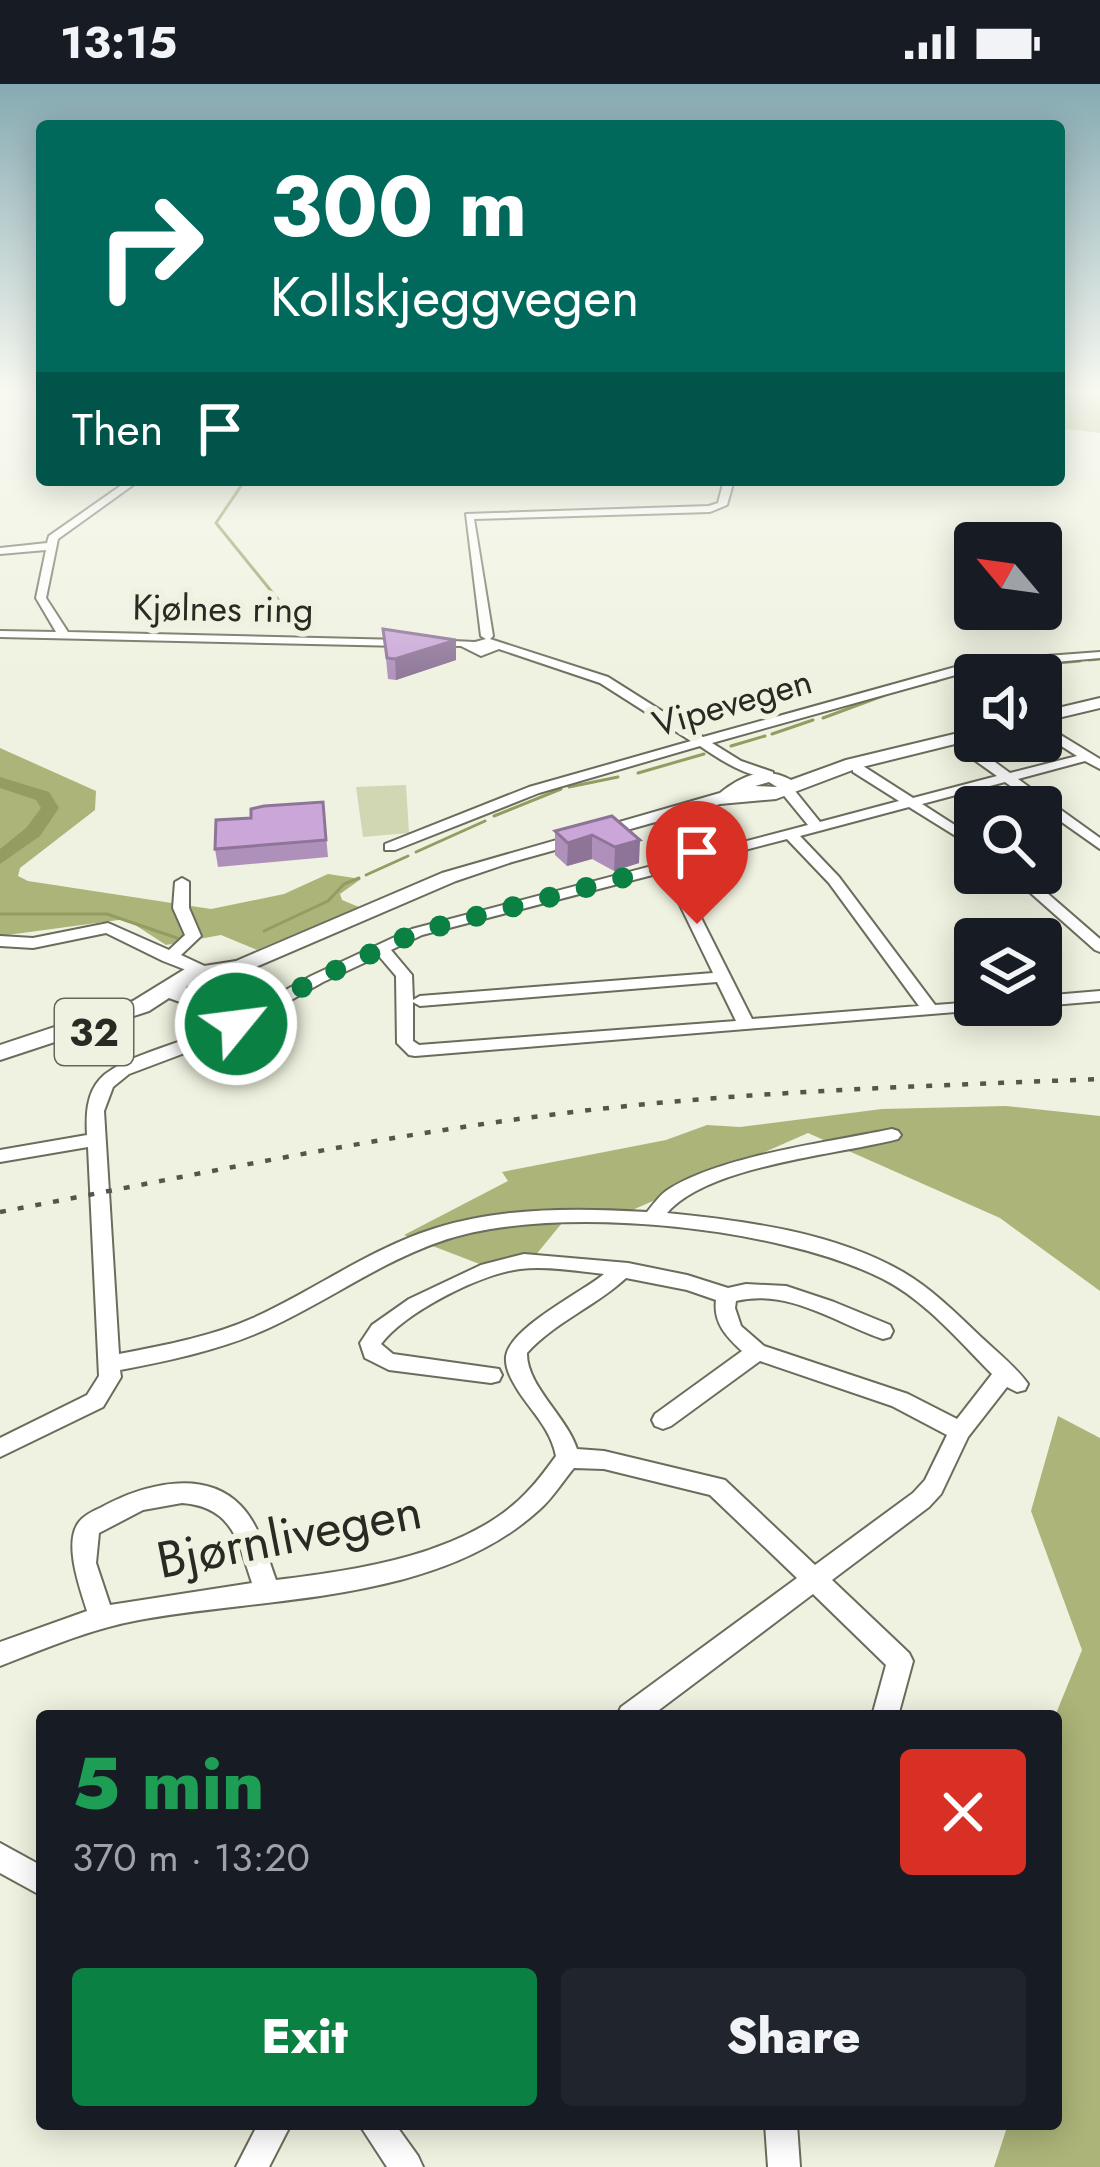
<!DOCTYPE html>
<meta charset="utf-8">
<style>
:root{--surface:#171b24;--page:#20242c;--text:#f1f3f6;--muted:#9ea1a6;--accent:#0b8043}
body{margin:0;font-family:Jost,sans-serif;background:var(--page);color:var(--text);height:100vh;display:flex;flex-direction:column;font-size:45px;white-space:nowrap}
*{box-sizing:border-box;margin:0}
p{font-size:39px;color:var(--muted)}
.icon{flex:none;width:66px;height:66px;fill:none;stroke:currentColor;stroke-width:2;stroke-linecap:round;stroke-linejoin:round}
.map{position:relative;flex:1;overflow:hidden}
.drawer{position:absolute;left:36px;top:1626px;width:1026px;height:420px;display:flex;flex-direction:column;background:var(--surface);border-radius:12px;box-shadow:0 6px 30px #0003}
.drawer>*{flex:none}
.top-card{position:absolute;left:36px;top:36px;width:1029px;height:366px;border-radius:12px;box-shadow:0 6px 30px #0003;background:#00695c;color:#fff;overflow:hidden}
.needle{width:78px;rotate:299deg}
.tools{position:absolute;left:954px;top:438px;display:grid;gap:24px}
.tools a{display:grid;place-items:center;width:108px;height:108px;border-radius:12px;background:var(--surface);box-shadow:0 6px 30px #0003;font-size:60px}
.pin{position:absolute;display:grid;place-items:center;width:102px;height:102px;color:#fff;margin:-123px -51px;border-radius:50% 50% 50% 0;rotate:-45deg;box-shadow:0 0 12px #0007}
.pin .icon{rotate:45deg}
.me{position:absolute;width:132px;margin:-66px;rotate:61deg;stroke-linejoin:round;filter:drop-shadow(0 0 9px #0008)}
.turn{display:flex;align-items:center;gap:42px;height:252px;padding:0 36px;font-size:54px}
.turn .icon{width:156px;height:156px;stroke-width:2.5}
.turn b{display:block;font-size:84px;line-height:102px}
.then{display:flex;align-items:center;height:114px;padding:0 36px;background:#0003;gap:24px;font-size:45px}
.round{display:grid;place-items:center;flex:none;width:126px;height:126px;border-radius:12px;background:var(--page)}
.overview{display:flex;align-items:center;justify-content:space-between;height:204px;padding:0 36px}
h1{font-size:72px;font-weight:800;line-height:90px;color:#1e9e55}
.cta{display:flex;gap:24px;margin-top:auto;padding:24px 36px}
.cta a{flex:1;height:138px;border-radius:12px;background:var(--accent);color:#fff;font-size:48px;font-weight:800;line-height:138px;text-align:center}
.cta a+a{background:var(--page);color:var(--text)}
.status{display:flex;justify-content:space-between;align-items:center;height:84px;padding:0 60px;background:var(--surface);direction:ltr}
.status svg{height:33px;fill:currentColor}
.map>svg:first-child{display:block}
</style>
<div class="status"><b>13:15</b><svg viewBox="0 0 49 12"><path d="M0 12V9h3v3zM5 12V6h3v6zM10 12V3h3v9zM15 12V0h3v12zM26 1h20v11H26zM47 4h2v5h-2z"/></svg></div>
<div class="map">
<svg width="1100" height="2083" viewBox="0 0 1100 2083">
<rect width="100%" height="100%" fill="#eff2e0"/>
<polygon fill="#d1d7b3" points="406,701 409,749 363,753 356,703"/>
<g fill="#acb479">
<polygon points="1059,310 1100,310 1100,349 1059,344"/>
<polygon points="0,664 96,707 95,726 20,784 18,792 28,797 211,825 284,810 328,790 361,795 340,810 342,816 359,823 257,866 221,851 166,861 126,835 0,852"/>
<polygon points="1006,1022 1100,1032 1100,1207 1000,1134 808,1049 621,1131 571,1128 530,1178 490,1184 404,1151 508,1097 502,1088 666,1056 707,1041 740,1043 882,1025"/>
<polygon points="1058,1332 1100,1354 1100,2083 994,2083 1008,2040 1056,2040 1055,1632 1082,1566 1031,1427"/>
</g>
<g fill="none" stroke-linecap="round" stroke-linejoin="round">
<g stroke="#949c61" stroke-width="3">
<polyline points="245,396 216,439 289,529"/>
<polyline points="1089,576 1100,575"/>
<polyline points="990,585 1080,577"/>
<polyline points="957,590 975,587"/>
<polyline points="934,598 946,593"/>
<polyline points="907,604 925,600"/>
<polyline points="823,634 885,611"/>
<polyline points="772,650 813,636"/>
<polyline points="731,662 765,652"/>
<polyline points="638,689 704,670"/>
<polyline points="569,703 618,693"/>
<polyline points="494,732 561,705"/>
<polyline points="416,768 485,737"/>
<polyline points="366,791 408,772"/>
<polyline points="0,830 107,830 177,854"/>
<polyline points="264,847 328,817 344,800 359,794"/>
</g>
<polygon fill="#949c61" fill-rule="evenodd" points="0,693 49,708 59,724 40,752 0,780 0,765 26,744 41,724 36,716 0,704"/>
<g stroke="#6a6c5c" stroke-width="4">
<g id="minor">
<polygon points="129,396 140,396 58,455 46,514 68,548 403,556 409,559 403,562 0,553 0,547 56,548 36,514 46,466 0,470 0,464 47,459 49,452"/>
<path d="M724,396H734L727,421L710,428L474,435L493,552L490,555L608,593L703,653L977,577L1100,568V574L977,585L712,659L741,677L773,688V694C746,693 722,677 700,662L539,709L395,766H385V760L529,703L691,657L600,599L499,565L481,572L461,562L427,561L425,559L431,556L475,558L486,555L481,552L466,430L709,422L718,419Z"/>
<path d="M1041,639L1100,675V685L1085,677L1018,695L1100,754V765L1005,698L922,720L975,754V764L909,723L800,752L839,793L935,921L975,918V921H1007L1005,924L415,972L409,971L397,959L396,892L379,872L323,898L222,955L129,990L113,1003L104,1027L119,1270C165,1261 210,1253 253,1234C315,1206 371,1164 436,1144C504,1123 577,1124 647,1128C653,1121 658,1113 666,1107C718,1072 830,1058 892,1045L898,1047L901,1051L898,1055C837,1071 708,1081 667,1129C746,1137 833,1148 903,1188C932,1205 957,1230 982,1254C997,1268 1016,1283 1028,1300L1025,1306L1017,1308L1007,1303L968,1353L941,1410L929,1423L832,1496L909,1569L913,1577L898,1632H872L886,1581L813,1510L651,1632H617L621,1623L797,1494L710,1411L604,1385L574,1384C563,1397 552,1415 539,1426C436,1520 268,1512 139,1536C90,1545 46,1564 0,1582V1558L87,1527C80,1504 63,1459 79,1438C84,1431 95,1426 102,1423C142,1401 204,1384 240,1421C259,1440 267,1471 276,1496C357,1486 468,1471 527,1408C538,1397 547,1384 556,1372C551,1346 533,1329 519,1308C513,1298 505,1286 506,1273C509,1244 581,1209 604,1190C577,1187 547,1182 520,1185C480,1190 405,1228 381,1260L393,1270L499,1285L502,1291L499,1297L491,1299L389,1286L365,1274L360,1259L372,1241L409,1215L481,1181L524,1170L628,1179L687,1191L728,1204L746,1200L786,1202L834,1218L890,1241L893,1247L890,1253L883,1255C836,1239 788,1204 736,1217L735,1224L741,1242L764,1262L908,1310L957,1335L992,1290C959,1257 926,1217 883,1195C779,1142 549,1118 439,1158C379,1179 326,1218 269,1244C221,1266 171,1276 120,1286L121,1293L103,1323L0,1373V1354L87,1311L99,1292L88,1063L0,1078V1066L87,1051C86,1033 86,1010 100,995C122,971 192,957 224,940L198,921L196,918L198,915H210L237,933L311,892L412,845L808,741L781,708V702H791L820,738L899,717L853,688V682H863L913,714L997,692L956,663V657H966L1010,689L1077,672L1041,649ZM787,755L829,799L919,922L752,935L676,784ZM664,788L713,889L420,912L413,916L412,891L391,866L422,851ZM717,898L736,937L419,961L413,957V918L420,922ZM626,1194L687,1206L716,1216C713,1239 727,1253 742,1267L655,1330L652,1336L655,1342L663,1345L671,1342L760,1277L892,1322L947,1351L925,1396L913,1409L815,1481L725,1396L604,1367L577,1365C567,1333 526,1301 527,1269C555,1238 596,1222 626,1194ZM182,1419C233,1423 238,1457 252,1499L110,1521L96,1479L99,1449L143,1426Z"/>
<polygon points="1008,789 1024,789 1100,855 1100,868 1095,866"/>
<polygon points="182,794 189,798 189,824 201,852 181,871 211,885 213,888 211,891 199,891 163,877 106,849 33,864 0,862 0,852 33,854 108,839 169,866 185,851 173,824 175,798"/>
<polygon points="1100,907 1100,917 1041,922 1037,921 1041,921 1041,912"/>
<polygon points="0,1759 42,1782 42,1812 0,1789"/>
<polygon points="258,2040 291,2040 269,2083 236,2083"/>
<polygon points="359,2040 395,2040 418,2072 423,2083 387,2083"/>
<polygon points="765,2040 797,2040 800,2083 768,2083"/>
</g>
</g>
<g stroke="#6a6c5c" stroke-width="4">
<g id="major">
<polygon points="1100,614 1100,624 1041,638 1041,628"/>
<path d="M975,645V655L858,684L776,715L720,720L512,778L456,797L249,886L230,891L238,899L228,917L199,925L169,914L149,927L0,976V961L133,917L185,885L236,877L442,789L720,709C741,692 765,681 791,696L846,676ZM769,698L777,703L755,702ZM197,896L215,901L212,908L198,911L188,909L186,903Z"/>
</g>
</g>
<use href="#minor" fill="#fff" fill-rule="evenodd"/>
<use href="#major" fill="#fff" fill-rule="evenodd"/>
<path stroke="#54564d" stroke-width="4.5" stroke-dasharray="6 12" stroke-linecap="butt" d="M0,1128C190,1092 381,1051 573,1028C748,1007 924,1002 1100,995"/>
</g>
<g fill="#af90bb">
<polygon points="383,545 456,556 456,576 396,596 388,595"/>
<polygon points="323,718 328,773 218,783 215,765 251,734"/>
<polygon points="612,732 639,779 614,787 592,775 567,782 555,771 555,747"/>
</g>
<g fill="#8e7598">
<polygon points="456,556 456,576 396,596 395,575"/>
<polygon points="592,751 592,775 567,782 568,759"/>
<polygon points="640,756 639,779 614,787 615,763"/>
</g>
<g fill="#cba7d9" stroke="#8e7598" stroke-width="3">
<polygon points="383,545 456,556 395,575 387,574"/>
<polygon points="323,718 326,756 215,765 216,736 251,734 251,725 264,722"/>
<polygon points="612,732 640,756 615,763 592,751 568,759 555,747"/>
</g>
<linearGradient id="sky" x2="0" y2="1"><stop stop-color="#86aab2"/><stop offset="0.51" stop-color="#f8f9f1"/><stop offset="1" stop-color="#f8f9f1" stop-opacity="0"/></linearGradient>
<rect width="1100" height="602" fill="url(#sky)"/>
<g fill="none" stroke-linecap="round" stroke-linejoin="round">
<polyline stroke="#0b8043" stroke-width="21" stroke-dasharray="0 37.8" points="236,940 317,895 417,848 668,782 697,840"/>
</g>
<g text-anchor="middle" stroke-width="12" stroke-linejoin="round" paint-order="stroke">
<g font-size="36" fill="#282a23" stroke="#eff2e0">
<text transform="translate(223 524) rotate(1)" y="13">Kjølnes ring</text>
<text transform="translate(732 618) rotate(-16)" y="13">Vipevegen</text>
</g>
<rect fill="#eff2e0" stroke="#64665c" stroke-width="3" x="55" y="915" width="78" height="66" rx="9"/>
<g font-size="39" font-weight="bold" fill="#282a23">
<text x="94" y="962">32</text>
</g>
<g font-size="51" fill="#282a23" stroke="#eff2e0">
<text transform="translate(289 1451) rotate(-11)" y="18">Bjørnlivegen</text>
</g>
</g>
</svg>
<div class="tools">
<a><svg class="needle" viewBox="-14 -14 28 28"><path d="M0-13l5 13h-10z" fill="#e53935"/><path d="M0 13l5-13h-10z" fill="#9ea1a6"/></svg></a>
<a><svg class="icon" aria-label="sound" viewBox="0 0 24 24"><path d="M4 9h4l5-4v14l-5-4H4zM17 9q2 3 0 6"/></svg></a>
<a><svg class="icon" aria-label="search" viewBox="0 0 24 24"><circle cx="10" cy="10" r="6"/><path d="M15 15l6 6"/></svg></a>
<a><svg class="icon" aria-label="layers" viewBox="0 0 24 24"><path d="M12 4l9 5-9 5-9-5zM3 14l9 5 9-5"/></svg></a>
</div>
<div class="pin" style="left:697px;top:840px;background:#d93025"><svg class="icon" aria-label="arrive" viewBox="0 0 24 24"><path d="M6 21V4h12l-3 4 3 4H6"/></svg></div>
<svg class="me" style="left:236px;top:940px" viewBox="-20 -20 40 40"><circle r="17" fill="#0b8043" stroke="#fff" stroke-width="3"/><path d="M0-11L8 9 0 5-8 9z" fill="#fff"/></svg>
<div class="top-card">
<div class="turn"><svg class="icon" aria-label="right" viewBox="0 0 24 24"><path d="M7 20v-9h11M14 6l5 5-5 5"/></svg><div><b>300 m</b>Kollskjeggvegen</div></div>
<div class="then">Then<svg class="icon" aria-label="arrive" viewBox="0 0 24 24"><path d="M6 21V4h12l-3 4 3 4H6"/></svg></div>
</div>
<section class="drawer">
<div class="overview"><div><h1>5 min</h1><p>370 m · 13:20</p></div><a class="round" style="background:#d93025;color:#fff"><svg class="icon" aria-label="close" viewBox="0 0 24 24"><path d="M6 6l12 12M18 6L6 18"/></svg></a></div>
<div class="cta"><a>Exit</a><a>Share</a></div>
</section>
</div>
